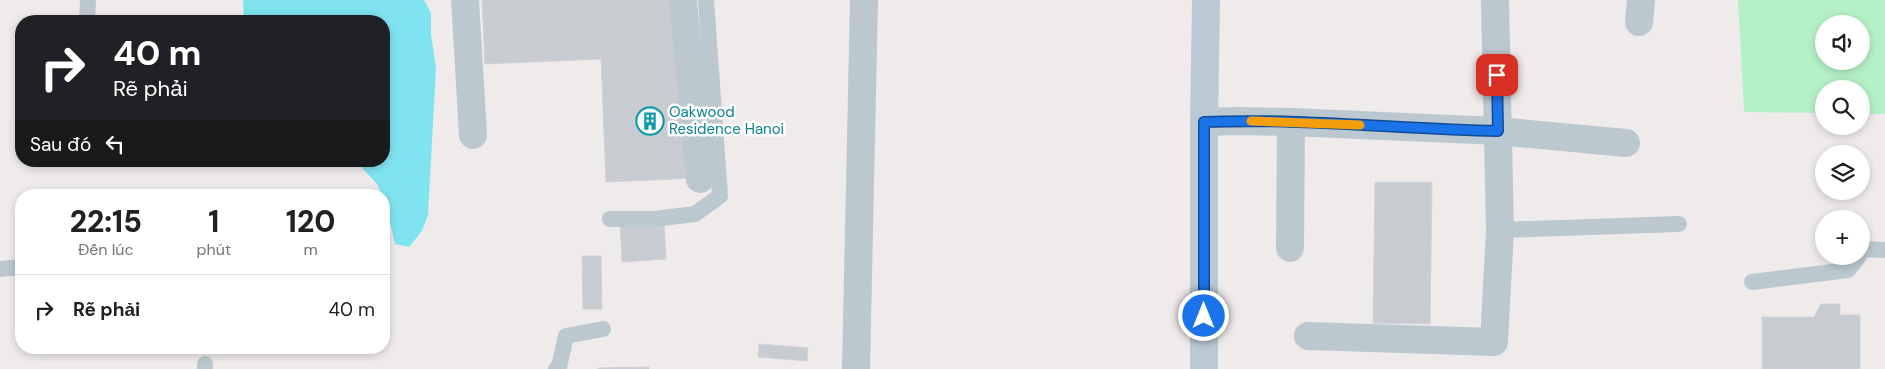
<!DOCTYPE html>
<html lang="vi">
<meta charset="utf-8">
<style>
:root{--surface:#fff;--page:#f6f6f6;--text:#202124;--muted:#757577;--line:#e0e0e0}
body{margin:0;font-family:"DM Sans",sans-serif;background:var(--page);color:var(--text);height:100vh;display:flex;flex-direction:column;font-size:19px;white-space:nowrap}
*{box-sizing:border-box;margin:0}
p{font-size:16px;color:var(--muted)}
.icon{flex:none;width:28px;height:28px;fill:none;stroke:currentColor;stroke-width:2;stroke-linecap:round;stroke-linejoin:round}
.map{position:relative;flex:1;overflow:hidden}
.drawer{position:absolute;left:15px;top:189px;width:375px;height:165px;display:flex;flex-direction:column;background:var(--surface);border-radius:20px;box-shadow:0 2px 8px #0003}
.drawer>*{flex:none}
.banner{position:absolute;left:15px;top:15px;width:375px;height:152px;border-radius:20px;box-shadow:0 2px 8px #0003;background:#202124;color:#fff;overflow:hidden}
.fabs{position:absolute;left:1815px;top:15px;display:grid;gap:10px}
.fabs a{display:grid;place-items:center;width:55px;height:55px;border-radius:50%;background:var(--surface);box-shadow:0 2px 8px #0003;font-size:25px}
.pin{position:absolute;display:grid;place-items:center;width:42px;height:42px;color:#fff;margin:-21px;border-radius:10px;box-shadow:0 2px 8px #0006}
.me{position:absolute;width:55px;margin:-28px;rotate:0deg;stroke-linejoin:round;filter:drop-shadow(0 0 4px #0008)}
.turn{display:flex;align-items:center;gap:18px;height:105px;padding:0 15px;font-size:22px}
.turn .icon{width:65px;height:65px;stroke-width:2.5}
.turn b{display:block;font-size:35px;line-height:42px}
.then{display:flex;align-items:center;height:48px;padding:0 15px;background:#0003;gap:10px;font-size:19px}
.eta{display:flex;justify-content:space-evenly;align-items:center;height:85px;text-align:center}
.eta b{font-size:30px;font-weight:800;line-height:35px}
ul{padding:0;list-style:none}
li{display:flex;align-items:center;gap:15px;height:70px;padding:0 15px;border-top:1px solid var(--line)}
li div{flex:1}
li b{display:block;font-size:19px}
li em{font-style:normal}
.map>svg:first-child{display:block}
</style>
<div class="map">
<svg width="1885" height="369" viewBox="0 0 1885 369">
<rect width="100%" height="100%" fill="#efebeb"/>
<path fill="#b5f1c6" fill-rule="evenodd" d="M1738,0H1885V114H1861V89H1824V113L1744,112ZM1824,24H1861V61H1824Z"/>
<polygon fill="#7fe4f0" points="243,0 424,0 431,13 431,34 436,68 428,215 422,231 409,247 395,244 384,195 382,195 377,184 356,161 384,161 384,21 244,21"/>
<g fill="#c8ccd1" stroke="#cfd2d8">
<polygon points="482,0 693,0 699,178 606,182 601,59 485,64"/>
<polygon points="1375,182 1432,182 1430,324 1373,323"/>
<polygon points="664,220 666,259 622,262 620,223"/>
<polygon points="582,256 601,256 602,309 583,309"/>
<polygon points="1821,304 1840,304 1840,315 1860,315 1860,369 1762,369 1762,317 1814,317"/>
<polygon points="759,344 808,348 807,361 758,357"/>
<polygon points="649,367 649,369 598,369 598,368"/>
</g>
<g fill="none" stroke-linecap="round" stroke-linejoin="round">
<g stroke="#bbc8cf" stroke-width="16">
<polyline points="87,21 88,0"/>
<polyline points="610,219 654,219 695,214 720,196 706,0"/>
<polyline points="1500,230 1679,224"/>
<polyline points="1861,253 1864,249 1885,250"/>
<polyline points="0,269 21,267"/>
<polyline points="1752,282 1848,270 1859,256"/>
<polyline points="205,364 205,369"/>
<polyline points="556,369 559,367 566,336 603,329"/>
</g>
<g stroke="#bbc8cf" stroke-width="28">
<polyline points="465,0 473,135"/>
<polyline points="683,0 700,179"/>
<polyline points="1639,22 1641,0"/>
<polyline points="1204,122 1238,121 1291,122 1498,131 1626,143"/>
<polyline points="1290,248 1291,122"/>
<polyline points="1308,336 1494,342 1500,230 1495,0"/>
<polyline points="856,369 864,0"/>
</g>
<polyline stroke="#bac9d4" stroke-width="28" points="1204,369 1204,122 1206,0"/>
</g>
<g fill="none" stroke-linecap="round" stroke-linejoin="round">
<g stroke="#114b97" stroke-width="12">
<path id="route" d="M1204,316V122C1302,118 1400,129 1498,131L1497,75"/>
</g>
<use href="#route" stroke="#1a73e8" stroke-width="9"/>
<polyline stroke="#f59e0b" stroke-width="9" points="1251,121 1360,125"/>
</g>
<defs>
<g id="building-ring" transform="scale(1.4375)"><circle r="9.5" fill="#fff" stroke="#0f9aa8" stroke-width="1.5"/><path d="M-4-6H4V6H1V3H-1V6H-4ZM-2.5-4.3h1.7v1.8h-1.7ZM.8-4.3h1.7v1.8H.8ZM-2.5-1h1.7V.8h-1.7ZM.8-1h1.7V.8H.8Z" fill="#0f9aa8"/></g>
</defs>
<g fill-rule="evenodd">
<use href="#building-ring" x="650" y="121"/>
</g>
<g text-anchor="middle" stroke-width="5" stroke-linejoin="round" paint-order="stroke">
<g font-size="15" fill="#0d838f" stroke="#fff" text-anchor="start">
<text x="669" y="117">Oakwood<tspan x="669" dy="17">Residence Hanoi</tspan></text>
</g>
</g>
</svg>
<div class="fabs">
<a><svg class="icon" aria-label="sound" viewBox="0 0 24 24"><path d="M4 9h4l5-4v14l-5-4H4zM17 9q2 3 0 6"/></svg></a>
<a><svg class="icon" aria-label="search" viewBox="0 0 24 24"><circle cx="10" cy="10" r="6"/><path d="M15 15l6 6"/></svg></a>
<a><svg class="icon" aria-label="layers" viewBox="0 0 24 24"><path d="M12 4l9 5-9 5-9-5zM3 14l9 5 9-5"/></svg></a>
<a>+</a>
</div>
<div class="pin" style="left:1497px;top:75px;background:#d93025"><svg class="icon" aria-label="arrive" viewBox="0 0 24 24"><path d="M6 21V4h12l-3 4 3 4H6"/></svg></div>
<svg class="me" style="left:1204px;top:316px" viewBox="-20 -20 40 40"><circle r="17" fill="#1a73e8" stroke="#fff" stroke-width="3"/><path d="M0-11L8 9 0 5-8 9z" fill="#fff"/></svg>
<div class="banner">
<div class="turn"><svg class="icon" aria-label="right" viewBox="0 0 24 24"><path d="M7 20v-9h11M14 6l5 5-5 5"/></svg><div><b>40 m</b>Rẽ phải</div></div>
<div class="then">Sau đó<svg class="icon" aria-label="left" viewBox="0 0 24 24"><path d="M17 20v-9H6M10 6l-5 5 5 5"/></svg></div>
</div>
<section class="drawer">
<div class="eta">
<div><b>22:15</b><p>Đến lúc</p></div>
<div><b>1</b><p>phút</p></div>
<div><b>120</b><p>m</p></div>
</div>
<ul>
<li><svg class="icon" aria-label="right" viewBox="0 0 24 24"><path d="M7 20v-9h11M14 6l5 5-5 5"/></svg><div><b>Rẽ phải</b></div><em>40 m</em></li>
</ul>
</section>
</div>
